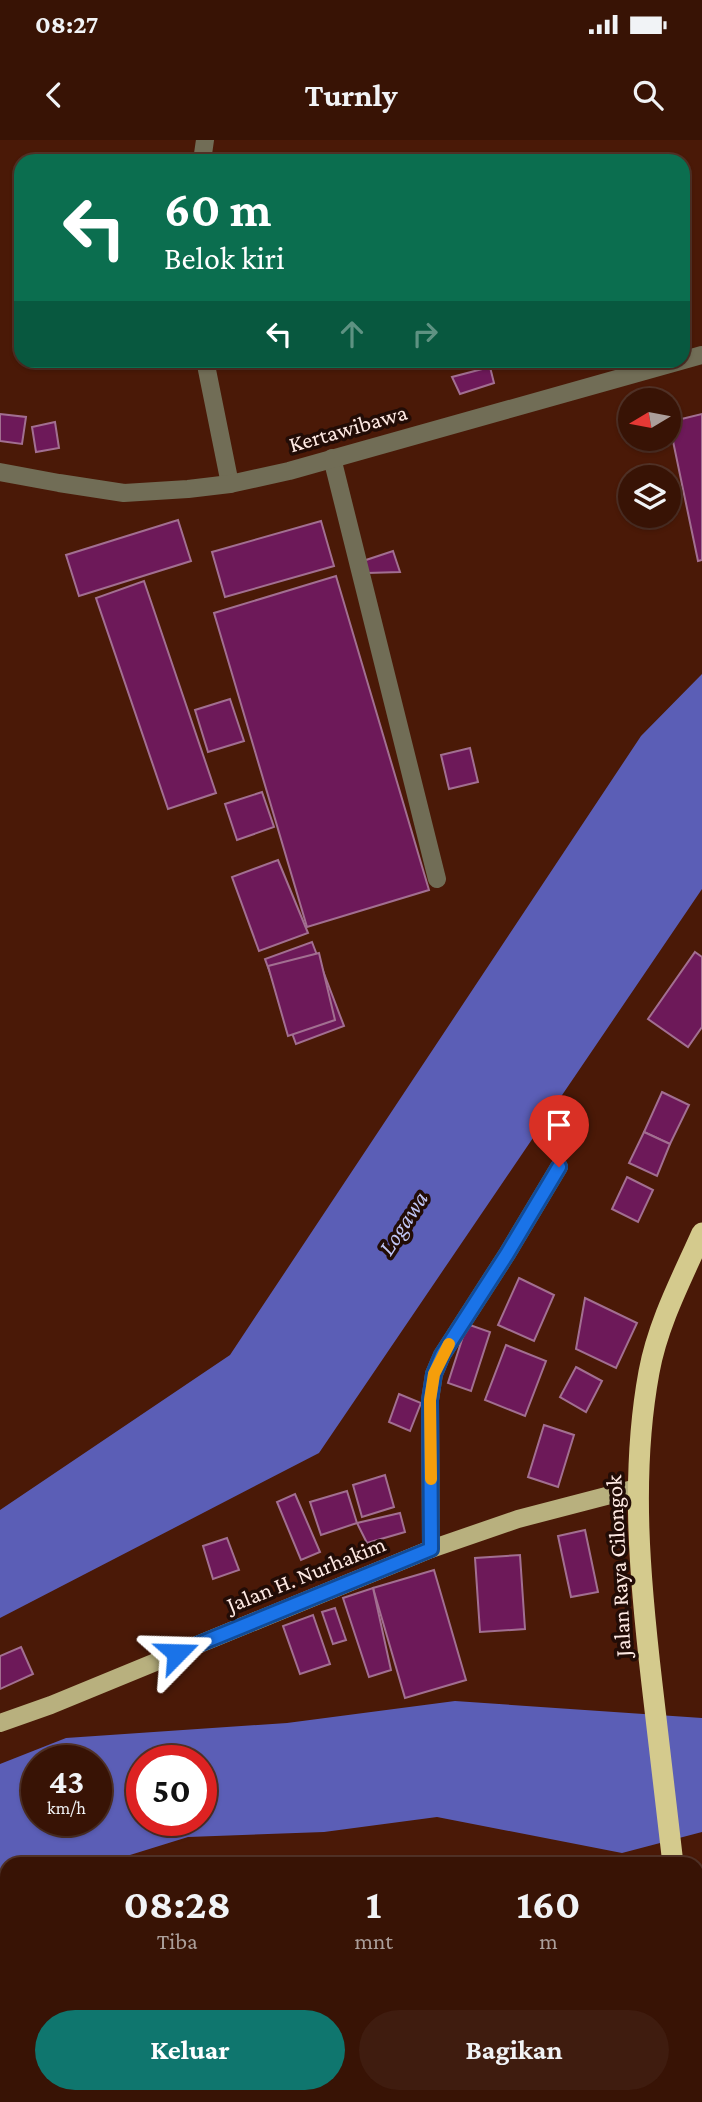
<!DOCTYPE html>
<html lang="id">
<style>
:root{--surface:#381305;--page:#3f1c0f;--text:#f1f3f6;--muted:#ab9e9a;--line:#523227;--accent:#0f766e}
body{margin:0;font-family:"Crimson Pro",serif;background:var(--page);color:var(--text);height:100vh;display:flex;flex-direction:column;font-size:26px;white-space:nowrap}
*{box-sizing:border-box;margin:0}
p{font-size:23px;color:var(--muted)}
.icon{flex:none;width:38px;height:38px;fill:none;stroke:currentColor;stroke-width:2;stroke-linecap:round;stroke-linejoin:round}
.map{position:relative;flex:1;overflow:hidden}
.details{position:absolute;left:0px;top:1717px;width:704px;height:247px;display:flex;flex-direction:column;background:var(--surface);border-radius:21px 21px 0 0;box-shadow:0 2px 5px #0004,0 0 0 2px var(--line)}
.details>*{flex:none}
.hud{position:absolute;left:14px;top:14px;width:676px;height:214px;border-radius:21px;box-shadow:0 2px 5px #0004,0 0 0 2px var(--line);background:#0b6e4f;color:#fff;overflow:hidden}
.needle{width:46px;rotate:260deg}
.buttons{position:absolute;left:618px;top:248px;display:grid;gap:14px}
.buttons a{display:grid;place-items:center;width:63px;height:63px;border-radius:50%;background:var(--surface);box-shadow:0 2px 5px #0004,0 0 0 2px var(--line);font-size:35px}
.speed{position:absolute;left:21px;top:1605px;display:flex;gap:14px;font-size:35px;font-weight:700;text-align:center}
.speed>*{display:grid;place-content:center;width:91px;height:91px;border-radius:50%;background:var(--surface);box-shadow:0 2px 5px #0004,0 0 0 2px var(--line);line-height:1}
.speed small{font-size:18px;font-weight:400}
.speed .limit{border:10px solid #d22;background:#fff;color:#111}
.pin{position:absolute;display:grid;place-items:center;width:60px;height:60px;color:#fff;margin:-72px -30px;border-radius:50% 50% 50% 0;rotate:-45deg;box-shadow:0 0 7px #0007}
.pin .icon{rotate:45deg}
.me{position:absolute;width:77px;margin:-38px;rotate:68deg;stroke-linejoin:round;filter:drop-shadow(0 0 5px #0008)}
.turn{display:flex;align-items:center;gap:24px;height:147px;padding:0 35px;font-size:32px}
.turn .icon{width:91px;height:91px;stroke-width:2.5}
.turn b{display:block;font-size:49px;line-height:60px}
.lanes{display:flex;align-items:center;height:66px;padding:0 35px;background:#0003;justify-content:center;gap:35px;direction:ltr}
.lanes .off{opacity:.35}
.eta{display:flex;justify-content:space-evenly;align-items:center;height:119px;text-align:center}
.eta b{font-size:42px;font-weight:700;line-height:49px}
.button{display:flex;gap:14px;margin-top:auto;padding:14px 35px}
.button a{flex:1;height:80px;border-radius:42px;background:var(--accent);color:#fff;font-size:28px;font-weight:700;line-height:80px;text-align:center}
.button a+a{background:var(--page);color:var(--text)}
.status{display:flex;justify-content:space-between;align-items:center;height:49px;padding:0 35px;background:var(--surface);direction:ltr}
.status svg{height:19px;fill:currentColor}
header{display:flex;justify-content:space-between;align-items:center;height:91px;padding:0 35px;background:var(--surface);font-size:32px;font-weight:700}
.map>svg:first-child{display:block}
</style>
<div class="status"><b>08:27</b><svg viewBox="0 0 49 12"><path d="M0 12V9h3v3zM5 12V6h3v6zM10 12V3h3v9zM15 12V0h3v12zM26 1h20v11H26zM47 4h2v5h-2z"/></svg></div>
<header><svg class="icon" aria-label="back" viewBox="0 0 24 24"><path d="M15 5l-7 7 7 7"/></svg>Turnly<svg class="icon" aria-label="search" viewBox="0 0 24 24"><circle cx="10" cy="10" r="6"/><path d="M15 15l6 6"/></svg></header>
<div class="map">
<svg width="702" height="1962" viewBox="0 0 702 1962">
<rect width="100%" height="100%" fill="#4a1907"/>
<g fill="#5b5eb6" fill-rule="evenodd">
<polygon points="702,534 702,749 319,1313 0,1478 0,1370 230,1215 641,596"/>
<path d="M455,1561L702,1578V1692L622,1713L437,1677L324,1692L188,1697L101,1724H7V1752L0,1754V1624L66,1598L287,1583ZM37,1620H96V1680H37ZM142,1620H201V1680H142Z"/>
</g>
<g fill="#6d1959" stroke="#a26f91" stroke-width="2">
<polygon points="173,16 174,21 150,21"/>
<polygon points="490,227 494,243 460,254 452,237"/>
<polygon points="0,274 26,277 22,304 0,301"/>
<polygon points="702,274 702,420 698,421 669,282"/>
<polygon points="55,282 59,308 36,312 32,287"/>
<polygon points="178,380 191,421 79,456 66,415"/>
<polygon points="321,381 334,426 225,457 212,412"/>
<polygon points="393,411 400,432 367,433 363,421"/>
<polygon points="336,436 429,750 307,787 214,473"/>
<polygon points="144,441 216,653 168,669 96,458"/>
<polygon points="230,559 244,601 208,612 195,570"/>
<polygon points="470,608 478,642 449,649 441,615"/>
<polygon points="262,652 274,687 237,700 225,664"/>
<polygon points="278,720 308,793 259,811 232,737"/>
<polygon points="312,802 344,886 296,904 265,819"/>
<polygon points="695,812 702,817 702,887 688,907 648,879"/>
<polygon points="319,813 335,880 288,896 268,826"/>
<polygon points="662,952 689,965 670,1004 644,992"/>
<polygon points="644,992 670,1004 657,1036 629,1023"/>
<polygon points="627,1037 653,1050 638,1082 612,1069"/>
<polygon points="519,1138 554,1155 534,1201 498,1185"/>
<polygon points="585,1158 637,1183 616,1228 576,1209"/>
<polygon points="467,1184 490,1192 471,1251 448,1243"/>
<polygon points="506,1205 546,1221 525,1276 485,1260"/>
<polygon points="576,1227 602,1241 586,1272 560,1257"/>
<polygon points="399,1254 421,1263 410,1291 389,1282"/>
<polygon points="544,1285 574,1295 558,1347 528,1337"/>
<polygon points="385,1335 394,1367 362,1377 353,1345"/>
<polygon points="347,1351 357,1383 321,1395 310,1362"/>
<polygon points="295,1354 320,1412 301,1420 277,1362"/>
<polygon points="400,1373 405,1392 367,1403 357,1383"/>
<polygon points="585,1390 598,1452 571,1457 558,1396"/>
<polygon points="227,1398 239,1430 213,1439 203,1406"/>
<polygon points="520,1415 525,1489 480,1492 475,1418"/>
<polygon points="434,1430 466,1540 405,1558 373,1448"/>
<polygon points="373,1448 391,1530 369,1537 343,1458"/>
<polygon points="335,1468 346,1500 333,1504 322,1472"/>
<polygon points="313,1475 330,1524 300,1534 283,1486"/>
<polygon points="21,1507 33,1534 0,1549 0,1516"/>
<polygon points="7,1778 7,1830 0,1833 0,1781"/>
<polygon points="581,1956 618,1956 625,1962 580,1962"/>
</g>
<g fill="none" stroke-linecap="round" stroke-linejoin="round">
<g stroke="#716d56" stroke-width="18">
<polyline points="202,21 205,0"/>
<polyline points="205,220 230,344"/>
<polyline points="332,318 437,739"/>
<polyline points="0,332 59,343 124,353 188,349 230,344 289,331 702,215"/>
<polyline points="431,1409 430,1260 434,1234 442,1215 507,1114 559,1027"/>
<polyline points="330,1956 331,1962"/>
<polyline points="492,1956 493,1962"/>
<polyline points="427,1962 449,1956"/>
</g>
<polyline stroke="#b8b07e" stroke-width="18" points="0,1583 51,1565 431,1409 518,1379 637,1348"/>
<g stroke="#d4ca8d" stroke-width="21">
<path d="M673,1724C666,1664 659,1604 652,1544C640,1441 630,1335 649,1232C658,1183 682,1138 702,1093"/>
<polyline points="696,1916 702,1959"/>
</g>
</g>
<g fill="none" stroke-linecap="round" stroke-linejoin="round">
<g stroke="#114b97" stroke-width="18">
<polyline id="route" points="177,1513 431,1409 430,1260 434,1234 442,1215 507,1114 559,1027"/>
</g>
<use href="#route" stroke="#1a73e8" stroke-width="12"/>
<polyline stroke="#f59e0b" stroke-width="12" points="431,1339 430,1260 434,1234 449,1204"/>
</g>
<g text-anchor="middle" stroke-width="7" stroke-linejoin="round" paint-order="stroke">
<g font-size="23" fill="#fee9e3" stroke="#220c06">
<text transform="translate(348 288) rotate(-16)" y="8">Kertawibawa</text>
<text transform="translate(618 1426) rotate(-93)" y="8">Jalan Raya Cilongok</text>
<text transform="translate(306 1434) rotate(-22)" y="8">Jalan H. Nurhakim</text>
</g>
<g font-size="24" font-style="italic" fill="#c0c6f5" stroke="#220c06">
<text transform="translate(403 1083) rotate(-57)" y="8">Logawa</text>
</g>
</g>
</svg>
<div class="buttons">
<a><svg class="needle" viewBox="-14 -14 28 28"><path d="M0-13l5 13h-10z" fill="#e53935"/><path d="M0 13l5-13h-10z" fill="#ab9e9a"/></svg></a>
<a><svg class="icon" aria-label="layers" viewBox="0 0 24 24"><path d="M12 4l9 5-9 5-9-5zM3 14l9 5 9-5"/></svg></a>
</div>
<div class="speed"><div>43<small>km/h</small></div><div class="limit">50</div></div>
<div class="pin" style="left:559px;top:1027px;background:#d93025"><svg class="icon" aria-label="arrive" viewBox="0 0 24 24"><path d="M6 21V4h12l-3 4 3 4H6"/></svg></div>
<svg class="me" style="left:177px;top:1513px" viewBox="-20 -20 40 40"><path d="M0-17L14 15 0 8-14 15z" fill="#1a73e8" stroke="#fff" stroke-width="4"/></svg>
<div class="hud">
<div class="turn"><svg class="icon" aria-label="left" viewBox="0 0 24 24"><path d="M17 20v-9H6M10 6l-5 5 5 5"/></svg><div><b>60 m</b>Belok kiri</div></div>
<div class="lanes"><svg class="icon" aria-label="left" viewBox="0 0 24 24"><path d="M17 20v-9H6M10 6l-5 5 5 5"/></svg><svg class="icon off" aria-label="ahead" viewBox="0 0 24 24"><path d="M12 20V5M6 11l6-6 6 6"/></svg><svg class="icon off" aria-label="right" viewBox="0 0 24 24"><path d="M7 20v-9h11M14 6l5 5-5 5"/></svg></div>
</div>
<section class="details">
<div class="eta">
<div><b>08:28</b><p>Tiba</p></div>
<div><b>1</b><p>mnt</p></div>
<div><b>160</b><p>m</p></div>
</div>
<div class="button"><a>Keluar</a><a>Bagikan</a></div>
</section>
</div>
